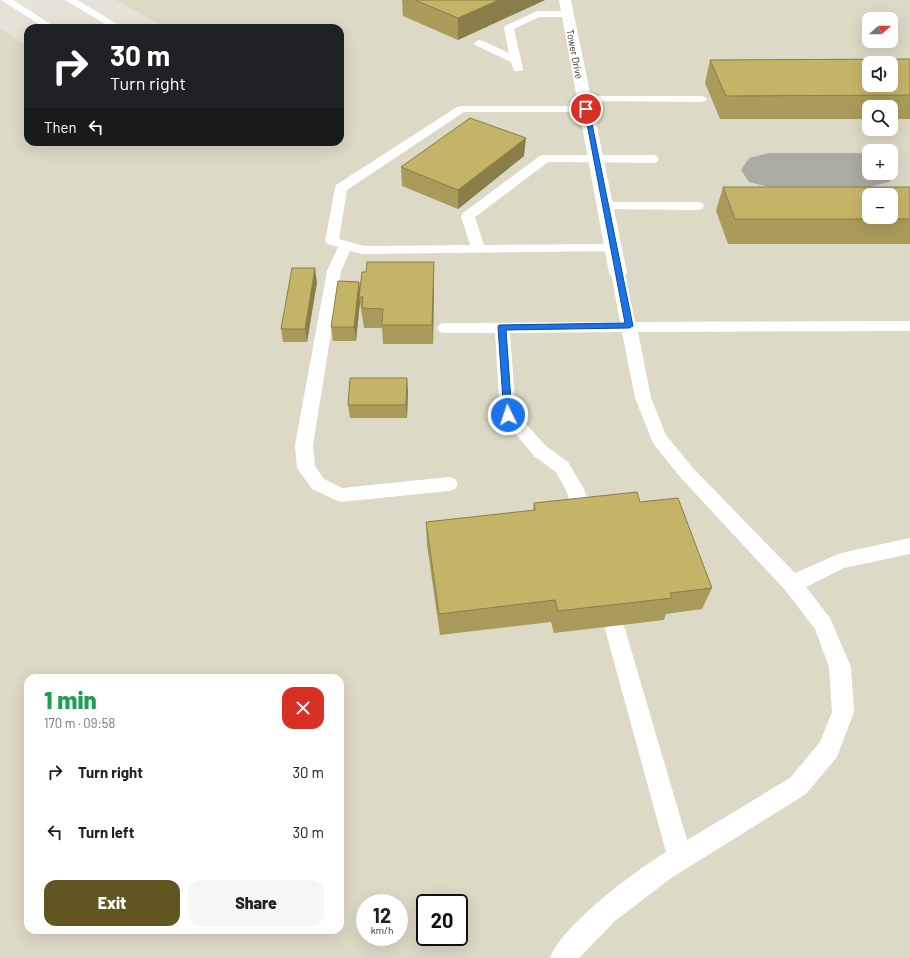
<!DOCTYPE html>
<meta charset="utf-8">
<style>
:root{--surface:#fff;--page:#f6f6f6;--text:#202124;--muted:#757577;--accent:#615622}
body{margin:0;font-family:Barlow,sans-serif;background:var(--page);color:var(--text);height:100vh;display:flex;flex-direction:column;font-size:15px;white-space:nowrap}
*{box-sizing:border-box;margin:0}
p{font-size:13px;color:var(--muted)}
.icon{flex:none;width:22px;height:22px;fill:none;stroke:currentColor;stroke-width:2;stroke-linecap:round;stroke-linejoin:round}
.map{position:relative;flex:1;overflow:hidden}
.details{position:absolute;left:24px;top:674px;width:320px;height:260px;display:flex;flex-direction:column;background:var(--surface);border-radius:12px;box-shadow:0 4px 16px #0002}
.details>*{flex:none}
.banner{position:absolute;left:24px;top:24px;width:320px;height:122px;border-radius:12px;box-shadow:0 4px 16px #0002;background:#202124;color:#fff;overflow:hidden}
.needle{width:26px;rotate:70deg}
.fabs{position:absolute;left:862px;top:12px;display:grid;gap:8px}
.fabs a{display:grid;place-items:center;width:36px;height:36px;border-radius:8px;background:var(--surface);box-shadow:0 4px 16px #0002;font-size:20px}
.speed{position:absolute;left:356px;top:894px;display:flex;gap:8px;font-size:20px;font-weight:700;text-align:center}
.speed>*{display:grid;place-content:center;width:52px;height:52px;border-radius:50%;background:var(--surface);box-shadow:0 4px 16px #0002;line-height:1}
.speed small{font-size:10px;font-weight:400}
.speed .limit{border:2px solid #111;border-radius:6px;background:#fff;color:#111}
.pin{position:absolute;display:grid;place-items:center;width:34px;height:34px;color:#fff;margin:-17px;border:2px solid #fff;border-radius:50%;box-shadow:0 1px 4px #0007}
.me{position:absolute;width:44px;margin:-22px;rotate:356deg;stroke-linejoin:round;filter:drop-shadow(0 0 3px #0008)}
.turn{display:flex;align-items:center;gap:14px;height:84px;padding:0 20px;font-size:18px}
.turn .icon{width:52px;height:52px;stroke-width:2.5}
.turn b{display:block;font-size:28px;line-height:34px}
.then{display:flex;align-items:center;height:38px;padding:0 20px;background:#0003;gap:8px;font-size:15px}
.round{display:grid;place-items:center;flex:none;width:42px;height:42px;border-radius:12px;background:var(--page)}
.headline{display:flex;align-items:center;justify-content:space-between;height:68px;padding:0 20px}
h1{font-size:24px;font-weight:800;line-height:30px;color:#1e9e55}
.primary-button{display:flex;gap:8px;margin-top:auto;padding:8px 20px}
.primary-button a{flex:1;height:46px;border-radius:12px;background:var(--accent);color:#fff;font-size:16px;font-weight:800;line-height:46px;text-align:center}
.primary-button a+a{background:var(--page);color:var(--text)}
ul{padding:0;list-style:none}
li{display:flex;align-items:center;gap:12px;height:60px;padding:0 20px}
li div{flex:1}
li b{display:block;font-size:15px}
li em{font-style:normal}
.map>svg:first-child{display:block}
</style>
<div class="map">
<svg width="910" height="958" viewBox="0 0 910 958">
<rect width="100%" height="100%" fill="#e5e3d8"/>
<path fill="#dcd9c6" fill-rule="evenodd" d="M116,0H910V958H0V28L28,47V142H340V28H164L165,27ZM869,19H891V41H869ZM869,63H891V85H869ZM869,107H891V129H869ZM869,151H891V173H869ZM869,195H891V217H869ZM28,678H340V930H28ZM365,903H399V937H365ZM425,903H459V937H425Z"/>
<g fill="none" stroke-linecap="round" stroke-linejoin="round">
<polygon fill="#acaba2" fill-rule="evenodd" points="769,153 869,153 869,173 891,173 891,162 897,170 889,182 869,187 769,187 749,182 741,170 749,158"/>
<g fill="#fff" fill-rule="evenodd">
<polygon points="1,0 13,0 57,28 45,28"/>
<polygon points="65,0 77,0 124,28 112,28"/>
<polygon points="537,11 567,11 572,14 567,17 539,17 514,29 523,69 522,71 514,71 511,62 475,45 474,43 479,40 483,41 509,53 504,28 505,26"/>
<polygon points="584,96 701,96 705,97 707,99 705,101 701,102 580,101 578,99 580,97"/>
<polygon points="461,106 586,106 590,107 592,109 590,111 586,112 464,112 347,190 339,239 364,246 470,245 461,216 463,213 541,155 653,155 657,156 659,159 657,162 653,163 548,162 475,217 484,245 613,244 618,245 620,248 618,251 363,254 350,251 341,271 313,445 315,466 324,479 342,488 449,477 455,479 458,484 455,489 449,491 340,502 312,489 297,468 295,445 327,271 338,247 327,244 325,241 335,188 336,185 457,107"/>
<polygon points="605,202 697,202 702,203 704,206 702,209 697,210 600,209 598,206 600,203"/>
<path d="M618,269L623,270L625,273L635,322L910,321V331L638,332L651,398L666,435L692,467L795,573L841,553L910,538V554L844,568L806,587L830,618L851,667L854,712L837,757L806,794L671,878L615,921L579,958H550C564,923 634,872 666,852L605,629L608,622L615,620L622,622L625,629L687,840L790,778L820,742L832,712L829,667L815,629L785,590L680,477L653,443L635,398L622,332L510,333L516,413L546,446L568,462L584,489L591,511L589,516L582,518L575,516L566,490L556,472L534,456L500,415L495,333H445L440,332L437,328L440,324L445,323L620,322L611,273L613,270Z"/>
</g>
<polygon fill="#fff" fill-rule="evenodd" points="559,0 571,0 627,273 624,277 618,278 612,277 609,273"/>
</g>
<g fill="#a99b59">
<polygon points="402,0 545,0 458,40 403,16"/>
<polygon points="910,59 910,119 891,119 891,107 869,107 869,119 720,119 705,83 710,60"/>
<polygon points="524,156 458,209 402,186 401,167"/>
<polygon points="723,187 910,187 910,244 728,244 716,211"/>
<polygon points="434,262 434,281 433,344 383,344 382,328 364,328 360,302 356,341 333,341 331,327 360,290 366,272"/>
<polygon points="317,282 307,342 283,342 281,329"/>
<polygon points="408,391 407,418 350,418 348,405"/>
<polygon points="640,502 712,588 702,609 666,614 664,620 554,633 551,622 440,635 427,545 426,522 533,511 534,503"/>
</g>
<g fill="#897e49">
<polygon points="499,0 545,0 458,40 458,18"/>
<polygon points="526,138 524,156 458,209 458,190"/>
<polygon points="434,262 434,281 433,344 432,325"/>
<polygon points="315,268 317,282 307,342 305,329"/>
<polygon points="359,282 361,295 359,297 360,302 356,341 354,327"/>
<polygon points="407,378 408,391 407,418 406,405"/>
</g>
<g fill="#c4b468" stroke="#897e49" fill-rule="evenodd">
<polygon points="415,0 499,0 458,18"/>
<path d="M910,59V95L726,96L710,60ZM869,63H891V85H869Z"/>
<polygon points="470,118 526,138 458,190 401,167"/>
<path d="M723,187H910V219H735ZM869,195H891V217H869Z"/>
<polygon points="367,262 434,262 432,325 382,325 383,309 362,308 363,297 359,297 362,272 366,272"/>
<polygon points="292,268 315,268 305,329 281,329"/>
<polygon points="338,281 359,282 354,327 331,327"/>
<polygon points="350,378 407,378 406,405 348,405"/>
<polygon points="637,492 640,502 678,498 712,588 670,593 672,598 558,611 555,600 439,614 426,522 535,510 534,503"/>
</g>
<polygon fill="#1a73e8" stroke="#114b97" points="584,108 589,109 633,326 629,328 506,330 512,415 508,418 504,415 498,327 499,325 625,323"/>
<g text-anchor="middle" stroke-width="3" stroke-linejoin="round" paint-order="stroke">
<g font-size="10" fill="#31302c" stroke="#fff">
<text transform="translate(575 54) rotate(79)" y="4">Tower Drive</text>
</g>
</g>
</svg>
<div class="fabs">
<a><svg class="needle" viewBox="-14 -14 28 28"><path d="M0-13l5 13h-10z" fill="#e53935"/><path d="M0 13l5-13h-10z" fill="#757577"/></svg></a>
<a><svg class="icon" aria-label="sound" viewBox="0 0 24 24"><path d="M4 9h4l5-4v14l-5-4H4zM17 9q2 3 0 6"/></svg></a>
<a><svg class="icon" aria-label="search" viewBox="0 0 24 24"><circle cx="10" cy="10" r="6"/><path d="M15 15l6 6"/></svg></a>
<a>+</a>
<a>−</a>
</div>
<div class="speed"><div>12<small>km/h</small></div><div class="limit">20</div></div>
<div class="pin" style="left:586px;top:109px;background:#d93025"><svg class="icon" aria-label="arrive" viewBox="0 0 24 24"><path d="M6 21V4h12l-3 4 3 4H6"/></svg></div>
<svg class="me" style="left:508px;top:415px" viewBox="-20 -20 40 40"><circle r="17" fill="#1a73e8" stroke="#fff" stroke-width="3"/><path d="M0-11L8 9 0 5-8 9z" fill="#fff"/></svg>
<div class="banner">
<div class="turn"><svg class="icon" aria-label="right" viewBox="0 0 24 24"><path d="M7 20v-9h11M14 6l5 5-5 5"/></svg><div><b>30 m</b>Turn right</div></div>
<div class="then">Then<svg class="icon" aria-label="left" viewBox="0 0 24 24"><path d="M17 20v-9H6M10 6l-5 5 5 5"/></svg></div>
</div>
<section class="details">
<div class="headline"><div><h1>1 min</h1><p>170 m · 09:58</p></div><a class="round" style="background:#d93025;color:#fff"><svg class="icon" aria-label="close" viewBox="0 0 24 24"><path d="M6 6l12 12M18 6L6 18"/></svg></a></div>
<ul>
<li><svg class="icon" aria-label="right" viewBox="0 0 24 24"><path d="M7 20v-9h11M14 6l5 5-5 5"/></svg><div><b>Turn right</b></div><em>30 m</em></li>
<li><svg class="icon" aria-label="left" viewBox="0 0 24 24"><path d="M17 20v-9H6M10 6l-5 5 5 5"/></svg><div><b>Turn left</b></div><em>30 m</em></li>
</ul>
<div class="primary-button"><a>Exit</a><a>Share</a></div>
</section>
</div>
